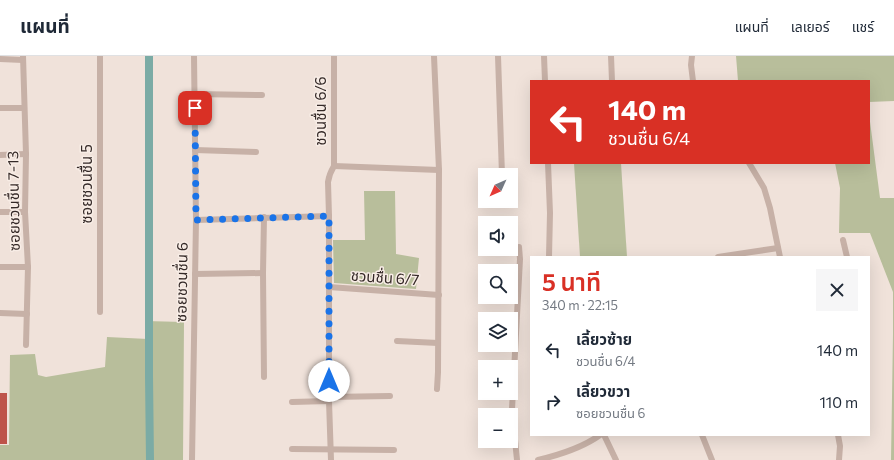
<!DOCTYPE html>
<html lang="th">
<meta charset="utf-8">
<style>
:root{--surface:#fff;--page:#f6f6f7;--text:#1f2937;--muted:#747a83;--line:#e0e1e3;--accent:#d93025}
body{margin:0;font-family:Commissioner,"Noto Sans Thai",sans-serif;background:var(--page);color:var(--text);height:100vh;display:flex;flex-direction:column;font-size:15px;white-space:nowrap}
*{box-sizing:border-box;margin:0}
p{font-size:13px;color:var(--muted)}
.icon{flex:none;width:22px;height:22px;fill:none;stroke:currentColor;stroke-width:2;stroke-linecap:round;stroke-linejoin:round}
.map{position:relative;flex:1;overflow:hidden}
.drawer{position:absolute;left:530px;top:200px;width:340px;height:180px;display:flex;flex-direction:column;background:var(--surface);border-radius:0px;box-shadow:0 4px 16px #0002}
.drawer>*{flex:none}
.guide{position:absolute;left:530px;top:24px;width:340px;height:84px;border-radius:0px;box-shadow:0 4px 16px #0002;background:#d93025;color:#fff;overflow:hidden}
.needle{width:26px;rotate:225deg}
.tools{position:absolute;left:478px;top:112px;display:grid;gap:8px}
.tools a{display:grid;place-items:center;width:40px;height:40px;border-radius:0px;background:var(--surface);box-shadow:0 4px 16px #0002;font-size:20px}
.pin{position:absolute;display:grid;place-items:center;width:34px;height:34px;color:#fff;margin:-17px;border-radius:8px;box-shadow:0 2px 6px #0006}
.me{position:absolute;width:44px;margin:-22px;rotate:0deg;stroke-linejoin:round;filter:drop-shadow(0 0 3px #0008)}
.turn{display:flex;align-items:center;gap:14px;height:84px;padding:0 12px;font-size:18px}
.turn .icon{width:52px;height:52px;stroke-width:2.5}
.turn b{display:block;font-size:28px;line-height:34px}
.round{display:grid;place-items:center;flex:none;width:42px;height:42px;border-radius:0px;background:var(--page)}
.overview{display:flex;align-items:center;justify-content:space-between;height:68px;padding:0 12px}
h1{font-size:24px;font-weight:600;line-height:30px;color:var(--accent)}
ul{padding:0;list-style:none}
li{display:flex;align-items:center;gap:12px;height:52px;padding:0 12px}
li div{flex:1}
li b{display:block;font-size:15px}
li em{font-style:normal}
header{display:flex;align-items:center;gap:24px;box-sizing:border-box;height:56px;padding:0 20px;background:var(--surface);border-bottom:1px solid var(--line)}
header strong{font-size:19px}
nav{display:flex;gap:22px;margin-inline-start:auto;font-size:14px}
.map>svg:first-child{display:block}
</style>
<header>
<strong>แผนที่</strong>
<nav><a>แผนที่</a><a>เลเยอร์</a><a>แชร์</a></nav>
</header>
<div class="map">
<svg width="894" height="404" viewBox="0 0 894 404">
<rect width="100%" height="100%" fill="#f0e2da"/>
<g fill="#b8be9b">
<polygon points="736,0 894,0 894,45 869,46 869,25 738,25"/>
<polygon points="869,58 880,142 894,142 894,404 891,404 893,278 893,236 870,177 839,177 840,132 835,107 869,107"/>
<polygon points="574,107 621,107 627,201 580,201"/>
<polygon points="364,135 395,135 396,198 419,202 416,233 334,227 333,184 365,184"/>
<polygon points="145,265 184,266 183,404 0,404 0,389 9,389 10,299 35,298 38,319 46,321 105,311 107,281 148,283"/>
</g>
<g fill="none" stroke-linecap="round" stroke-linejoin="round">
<polyline stroke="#7baba5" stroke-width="8" points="149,0 149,320 150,404"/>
</g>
<rect fill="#be534a" x="0" y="337" width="7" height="51"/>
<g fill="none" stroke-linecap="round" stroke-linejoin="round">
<g stroke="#c7b1a7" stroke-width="6">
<polyline points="23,0 26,98 25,156 28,211 26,289"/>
<polyline points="334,0 334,110"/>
<polyline points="434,0 439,114 438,316 437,333"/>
<polyline points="498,0 502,119"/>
<polyline points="544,0 545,25"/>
<polyline points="611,0 612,25"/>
<polyline points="692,0 691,9 693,25"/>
<polyline points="0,3 23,4"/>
<polyline points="194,38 262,39"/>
<polyline points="0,52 24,52"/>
<polyline points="195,94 256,96"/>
<polyline points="0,99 26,98"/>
<polyline points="548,107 550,157 549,201"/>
<polyline points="749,107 764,132 770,152 780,201"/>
<polyline points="334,110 439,114"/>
<polyline points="0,156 25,156"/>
<polyline points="196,164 329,160"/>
<polyline points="843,184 847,201"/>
<polyline points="718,201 778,192"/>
<polyline points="0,211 28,211"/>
<polyline points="195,218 263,217"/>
<polyline points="329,231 439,239"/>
<polyline points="100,256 100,0"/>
<polyline points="0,257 27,258"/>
<polyline points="397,285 438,287"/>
<polyline points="264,321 263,217 264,161"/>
<polyline points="329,341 390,340"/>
<polyline points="292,346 329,345"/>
<polyline points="604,379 616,404"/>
<polyline points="702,379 712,404"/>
<polyline points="838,379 840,390 839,404"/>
<polyline points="292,393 394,394"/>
<polyline points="192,404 196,164 194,0"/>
<path d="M331,404L329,345V160L328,126C329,119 331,115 334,110"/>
<polyline points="517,404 512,353 520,203 519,191"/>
<path d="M538,404C559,399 582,392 600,379"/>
</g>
</g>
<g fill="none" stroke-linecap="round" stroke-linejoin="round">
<polyline stroke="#1a73e8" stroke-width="7" stroke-dasharray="0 12.6" points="195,52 196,164 329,160 329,325"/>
</g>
<g text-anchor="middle" stroke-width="3" stroke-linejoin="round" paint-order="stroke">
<g font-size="15" fill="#342927" stroke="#f8ede6">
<text transform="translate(321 55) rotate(-90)" y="5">ชวนชื่น 6/6</text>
<text transform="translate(87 128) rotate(-90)" y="5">ซอยชวนชื่น 5</text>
<text transform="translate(14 145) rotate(-91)" y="5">ซอยชวนชื่น 7-13</text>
<text transform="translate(385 222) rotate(4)" y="5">ชวนชื่น 6/7</text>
<text transform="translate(182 226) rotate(-89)" y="5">ซอยชวนชื่น 6</text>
</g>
</g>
</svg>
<div class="tools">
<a><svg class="needle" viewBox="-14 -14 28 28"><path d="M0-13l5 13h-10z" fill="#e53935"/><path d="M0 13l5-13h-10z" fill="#747a83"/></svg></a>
<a><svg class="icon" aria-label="sound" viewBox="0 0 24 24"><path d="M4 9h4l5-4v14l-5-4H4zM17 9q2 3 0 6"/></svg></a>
<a><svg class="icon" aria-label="search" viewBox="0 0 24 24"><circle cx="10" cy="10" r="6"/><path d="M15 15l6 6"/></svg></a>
<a><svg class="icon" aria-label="layers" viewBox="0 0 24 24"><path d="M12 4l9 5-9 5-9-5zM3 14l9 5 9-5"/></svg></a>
<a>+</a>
<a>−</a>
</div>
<div class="pin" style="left:195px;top:52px;background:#d93025"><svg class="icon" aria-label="arrive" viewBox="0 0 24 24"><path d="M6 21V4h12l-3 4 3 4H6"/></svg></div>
<svg class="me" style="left:329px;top:325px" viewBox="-20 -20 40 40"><circle r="19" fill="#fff"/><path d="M0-13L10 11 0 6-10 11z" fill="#1a73e8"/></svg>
<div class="guide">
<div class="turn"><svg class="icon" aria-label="left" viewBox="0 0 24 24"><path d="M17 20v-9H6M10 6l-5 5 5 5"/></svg><div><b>140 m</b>ชวนชื่น 6/4</div></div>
</div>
<section class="drawer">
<div class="overview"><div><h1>5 นาที</h1><p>340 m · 22:15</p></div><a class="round"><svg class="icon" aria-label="close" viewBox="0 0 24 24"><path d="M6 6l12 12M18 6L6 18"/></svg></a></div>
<ul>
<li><svg class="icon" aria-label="left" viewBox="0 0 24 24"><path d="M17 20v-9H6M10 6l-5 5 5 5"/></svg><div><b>เลี้ยวซ้าย</b><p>ชวนชื่น 6/4</p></div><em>140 m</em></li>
<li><svg class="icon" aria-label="right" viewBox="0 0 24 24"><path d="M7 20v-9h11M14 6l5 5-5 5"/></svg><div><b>เลี้ยวขวา</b><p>ซอยชวนชื่น 6</p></div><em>110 m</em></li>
</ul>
</section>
</div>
